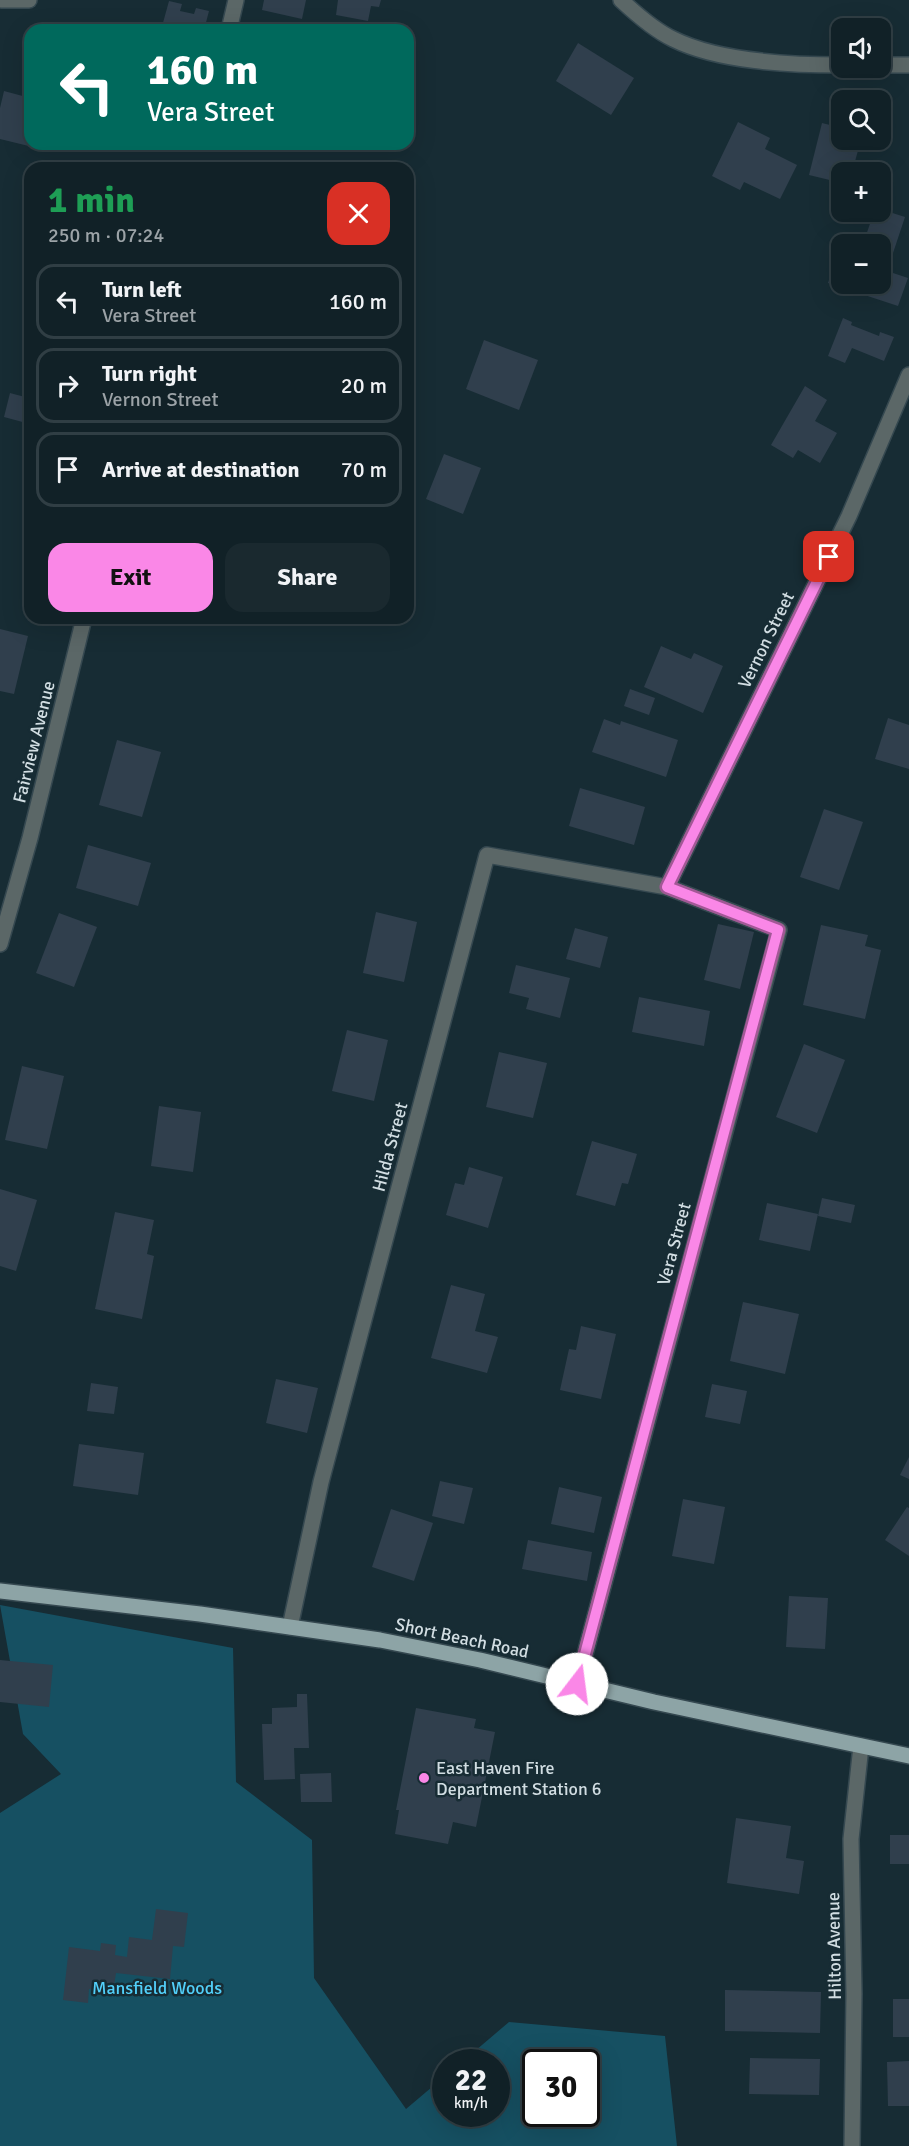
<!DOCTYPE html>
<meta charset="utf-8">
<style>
:root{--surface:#112127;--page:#1a292f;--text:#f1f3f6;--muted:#9ca3a7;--line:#303e44;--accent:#fa87e7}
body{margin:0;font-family:Signika,sans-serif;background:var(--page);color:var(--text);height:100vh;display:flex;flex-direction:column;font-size:22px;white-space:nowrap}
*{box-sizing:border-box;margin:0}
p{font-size:20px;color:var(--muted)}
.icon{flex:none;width:33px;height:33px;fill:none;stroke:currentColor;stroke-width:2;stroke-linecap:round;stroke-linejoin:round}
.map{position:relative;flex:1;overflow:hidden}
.drawer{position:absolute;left:24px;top:162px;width:390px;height:462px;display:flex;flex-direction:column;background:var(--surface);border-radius:18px;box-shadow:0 6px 24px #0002,0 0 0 2px var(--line)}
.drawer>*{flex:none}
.banner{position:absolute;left:24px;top:24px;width:390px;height:126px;border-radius:18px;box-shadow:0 6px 24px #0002,0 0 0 2px var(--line);background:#00695c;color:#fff;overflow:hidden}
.fabs{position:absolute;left:831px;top:18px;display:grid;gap:12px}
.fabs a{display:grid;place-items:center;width:60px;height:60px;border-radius:12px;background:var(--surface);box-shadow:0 6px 24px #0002,0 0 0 2px var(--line);font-size:30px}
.speed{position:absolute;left:432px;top:2049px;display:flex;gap:12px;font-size:30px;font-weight:700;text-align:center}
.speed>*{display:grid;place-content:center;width:78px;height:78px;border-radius:50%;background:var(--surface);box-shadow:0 6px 24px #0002,0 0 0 2px var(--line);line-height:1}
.speed small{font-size:15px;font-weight:400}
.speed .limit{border:3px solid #111;border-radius:9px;background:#fff;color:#111}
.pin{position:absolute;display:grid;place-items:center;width:51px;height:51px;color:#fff;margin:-26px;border-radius:12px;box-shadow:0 3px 9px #0006}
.me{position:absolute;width:66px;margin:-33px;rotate:15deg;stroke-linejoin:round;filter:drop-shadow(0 0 4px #0008)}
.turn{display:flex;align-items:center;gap:21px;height:126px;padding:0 24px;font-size:27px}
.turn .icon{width:78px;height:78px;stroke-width:2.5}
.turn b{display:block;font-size:42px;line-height:51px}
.round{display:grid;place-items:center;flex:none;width:63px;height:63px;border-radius:18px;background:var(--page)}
.headline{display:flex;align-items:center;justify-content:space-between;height:102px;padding:0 24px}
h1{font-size:36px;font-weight:700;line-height:45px;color:#1e9e55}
.cta{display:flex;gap:12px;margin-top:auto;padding:12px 24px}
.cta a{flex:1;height:69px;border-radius:18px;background:var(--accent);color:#111;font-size:24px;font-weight:700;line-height:69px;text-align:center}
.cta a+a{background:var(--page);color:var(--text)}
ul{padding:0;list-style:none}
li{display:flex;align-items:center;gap:18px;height:75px;margin:0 12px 9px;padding:0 12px;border:3px solid var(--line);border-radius:18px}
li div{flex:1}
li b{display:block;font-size:22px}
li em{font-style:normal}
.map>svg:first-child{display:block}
</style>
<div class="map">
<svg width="909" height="2146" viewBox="0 0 909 2146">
<rect width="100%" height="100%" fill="#172c34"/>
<path fill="#165062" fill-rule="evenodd" d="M0,1605L233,1648L236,1782L312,1840L314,1978L406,2109L445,2076L446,2114H496V2062H462L509,2022L665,2036L677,2146H0V1813L61,1774L23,1734ZM536,2062H586V2114H536Z"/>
<g fill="#303f4d">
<polygon points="264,0 306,0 302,19 262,10"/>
<polygon points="338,0 381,0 379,7 371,6 368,21 336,15"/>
<polygon points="169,1 182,4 180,11 194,14 196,8 209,11 204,30 161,30"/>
<polygon points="578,43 634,78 611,115 556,81"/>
<polygon points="4,91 30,98 30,144 46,144 45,150 0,139 0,108"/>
<polygon points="738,122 770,138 765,149 797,165 780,199 744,182 740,190 712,176"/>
<polygon points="822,123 842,128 842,140 861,140 852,172 842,172 842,183 809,175"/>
<polygon points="880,209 905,217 887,271 908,278 898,306 828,283 838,253 842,255 842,284 880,284 880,244 863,244 874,212 880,212"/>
<polygon points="843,318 852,322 851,325 879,336 880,332 894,337 884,361 852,348 845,363 828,356"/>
<polygon points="484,340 538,360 519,410 466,389"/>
<polygon points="29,382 30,424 4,417 10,393 25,397"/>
<polygon points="805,386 827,400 815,421 837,433 820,463 798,450 793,458 771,445"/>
<polygon points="444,454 481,468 463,514 426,499"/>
<polygon points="0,629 28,636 14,694 0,691"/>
<polygon points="661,646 691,659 694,653 723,666 703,713 644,687"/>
<polygon points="630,689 655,698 649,715 624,706"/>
<polygon points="888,718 909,725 909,769 875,759"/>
<polygon points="604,719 620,725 621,721 678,740 666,777 592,752"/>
<polygon points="117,740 161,752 142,817 99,805"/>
<polygon points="580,788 645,807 634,845 569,826"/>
<polygon points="824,809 863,822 839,890 800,877"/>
<polygon points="88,845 151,863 138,906 76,888"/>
<polygon points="376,912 417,922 404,982 363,973"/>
<polygon points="59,913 97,927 74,987 36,973"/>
<polygon points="718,924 754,932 740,989 704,980"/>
<polygon points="821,925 868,935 865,946 881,950 865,1019 803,1005"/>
<polygon points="575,928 608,937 600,968 566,959"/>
<polygon points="516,965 570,978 560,1018 526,1009 529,998 509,993"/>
<polygon points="639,997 710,1011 704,1046 632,1032"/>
<polygon points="347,1030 388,1040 374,1101 332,1091"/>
<polygon points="804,1044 845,1060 817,1133 776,1117"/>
<polygon points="499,1052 547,1063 533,1118 486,1107"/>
<polygon points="22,1066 64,1076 47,1149 5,1140"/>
<polygon points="159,1106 201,1112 193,1172 151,1166"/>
<polygon points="592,1141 637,1154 628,1184 622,1183 615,1206 576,1195"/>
<polygon points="469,1167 503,1177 488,1228 446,1215 455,1183 464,1185"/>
<polygon points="0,1189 37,1200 16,1271 0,1266"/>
<polygon points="822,1198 855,1205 851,1223 818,1216"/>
<polygon points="767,1203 818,1214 810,1251 759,1240"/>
<polygon points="115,1212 154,1220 147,1254 154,1256 142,1319 95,1309"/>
<polygon points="451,1285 485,1294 475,1331 498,1337 487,1373 431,1358"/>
<polygon points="743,1302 799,1314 785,1374 730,1361"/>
<polygon points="581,1326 616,1334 601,1399 560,1390 569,1349 576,1350"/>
<polygon points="276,1379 318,1388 307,1433 266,1423"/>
<polygon points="91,1383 118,1387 114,1414 87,1411"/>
<polygon points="712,1384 747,1391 740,1424 705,1417"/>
<polygon points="79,1444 144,1453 138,1495 73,1486"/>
<polygon points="909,1457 909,1479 900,1475"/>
<polygon points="440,1481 473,1488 464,1524 432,1516"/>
<polygon points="559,1487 602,1497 594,1533 551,1524"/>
<polygon points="683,1499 725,1507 714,1564 672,1556"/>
<polygon points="907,1507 909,1508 909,1556 885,1540"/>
<polygon points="391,1509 433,1523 414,1581 372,1567"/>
<polygon points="528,1540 592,1552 587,1581 522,1569"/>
<polygon points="789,1596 828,1598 825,1649 786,1647"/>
<polygon points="0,1660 53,1665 49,1707 0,1702"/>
<polygon points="297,1694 307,1694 309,1748 294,1748 295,1779 264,1780 262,1724 272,1724 272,1708 297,1707"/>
<polygon points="416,1708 476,1719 474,1728 495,1732 476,1827 453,1822 448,1844 395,1834 399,1810 396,1810"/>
<polygon points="331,1773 332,1802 301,1802 300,1774"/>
<polygon points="736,1818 791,1826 786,1858 804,1861 799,1894 727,1883"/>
<rect x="890" y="1835" width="19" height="29"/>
<polygon points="156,1909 188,1913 184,1947 173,1946 170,1979 116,1973 113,1992 89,1989 88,2003 63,2000 69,1947 100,1951 101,1943 116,1945 115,1955 127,1957 129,1937 152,1940"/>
<polygon points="725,1990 821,1992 820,2033 725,2031"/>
<rect x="893" y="1999" width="16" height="38"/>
<polygon points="750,2058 820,2059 819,2095 749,2094"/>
<polygon points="909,2061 909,2106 888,2106 887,2062"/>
</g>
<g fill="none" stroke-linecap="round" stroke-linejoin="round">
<g stroke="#354850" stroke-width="18">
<g id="minor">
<polyline points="2,0 29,0"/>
<path d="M621,0C636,14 654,30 673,39C719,62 790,65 842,65"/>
<polyline points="229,30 236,0"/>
<polyline points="880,65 909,65"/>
<polyline points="667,887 849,516 909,375"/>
<polyline points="0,944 30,838 84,618"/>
<polyline points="290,1627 321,1482 487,855 667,887 779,930 577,1684"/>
<polyline points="852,2146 854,1994 851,1839 861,1746"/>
</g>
</g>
<g stroke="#354850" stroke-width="18">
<polyline id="major" points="0,1591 200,1614 380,1640 480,1660 654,1702 909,1756"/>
</g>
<use href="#minor" stroke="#5b6767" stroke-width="15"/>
<use href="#major" stroke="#8da4a6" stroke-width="15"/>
</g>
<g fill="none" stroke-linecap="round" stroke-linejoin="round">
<g stroke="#a25896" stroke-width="15">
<polyline id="route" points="577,1684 778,930 667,887 829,557"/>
</g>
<use href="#route" stroke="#fa87e7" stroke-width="10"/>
</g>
<circle fill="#fa87e7" stroke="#172c34" stroke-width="2" cx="424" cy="1778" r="6"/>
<g text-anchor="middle" stroke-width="5" stroke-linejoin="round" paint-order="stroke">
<g font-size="18" fill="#d1dde2" stroke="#172c34">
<text transform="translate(766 640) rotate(-64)" y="6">Vernon Street</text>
<text transform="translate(34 742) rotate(-76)" y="6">Fairview Avenue</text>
<text transform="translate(390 1147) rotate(-75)" y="6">Hilda Street</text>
<text transform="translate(674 1244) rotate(-75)" y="6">Vera Street</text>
<text transform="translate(462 1638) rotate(12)" y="6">Short Beach Road</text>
<text transform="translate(834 1946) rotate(-91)" y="6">Hilton Avenue</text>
</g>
<g font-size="18" fill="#d1dde2" stroke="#172c34" text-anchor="start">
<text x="436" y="1774">East Haven Fire<tspan x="436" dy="21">Department Station 6</tspan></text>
</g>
<g font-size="18" fill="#52d0fa" stroke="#172c34">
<text x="157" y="1994">Mansfield Woods</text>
</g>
</g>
</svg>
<div class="fabs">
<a><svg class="icon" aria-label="sound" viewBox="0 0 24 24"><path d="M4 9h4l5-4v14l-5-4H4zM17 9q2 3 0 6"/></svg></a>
<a><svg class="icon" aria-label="search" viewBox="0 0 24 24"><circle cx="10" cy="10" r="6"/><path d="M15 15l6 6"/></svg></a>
<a>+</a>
<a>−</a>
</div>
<div class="speed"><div>22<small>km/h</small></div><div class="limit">30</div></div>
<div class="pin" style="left:829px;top:557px;background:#d93025"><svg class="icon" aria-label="arrive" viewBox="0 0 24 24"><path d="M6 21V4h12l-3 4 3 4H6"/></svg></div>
<svg class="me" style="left:577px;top:1684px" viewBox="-20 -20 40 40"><circle r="19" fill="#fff"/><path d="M0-13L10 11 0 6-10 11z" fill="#fa87e7"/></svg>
<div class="banner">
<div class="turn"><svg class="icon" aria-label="left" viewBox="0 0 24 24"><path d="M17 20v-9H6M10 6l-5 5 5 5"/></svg><div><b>160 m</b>Vera Street</div></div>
</div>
<section class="drawer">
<div class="headline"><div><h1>1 min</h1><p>250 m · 07:24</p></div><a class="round" style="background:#d93025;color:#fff"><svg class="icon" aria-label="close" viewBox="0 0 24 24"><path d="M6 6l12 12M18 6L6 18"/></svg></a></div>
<ul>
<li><svg class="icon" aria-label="left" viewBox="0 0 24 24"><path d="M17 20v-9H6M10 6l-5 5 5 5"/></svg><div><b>Turn left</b><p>Vera Street</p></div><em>160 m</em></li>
<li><svg class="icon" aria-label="right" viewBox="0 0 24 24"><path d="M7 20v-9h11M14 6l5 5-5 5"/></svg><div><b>Turn right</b><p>Vernon Street</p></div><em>20 m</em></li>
<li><svg class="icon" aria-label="arrive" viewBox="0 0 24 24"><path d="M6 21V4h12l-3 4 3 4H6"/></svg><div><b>Arrive at destination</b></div><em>70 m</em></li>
</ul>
<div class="cta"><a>Exit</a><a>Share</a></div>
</section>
</div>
